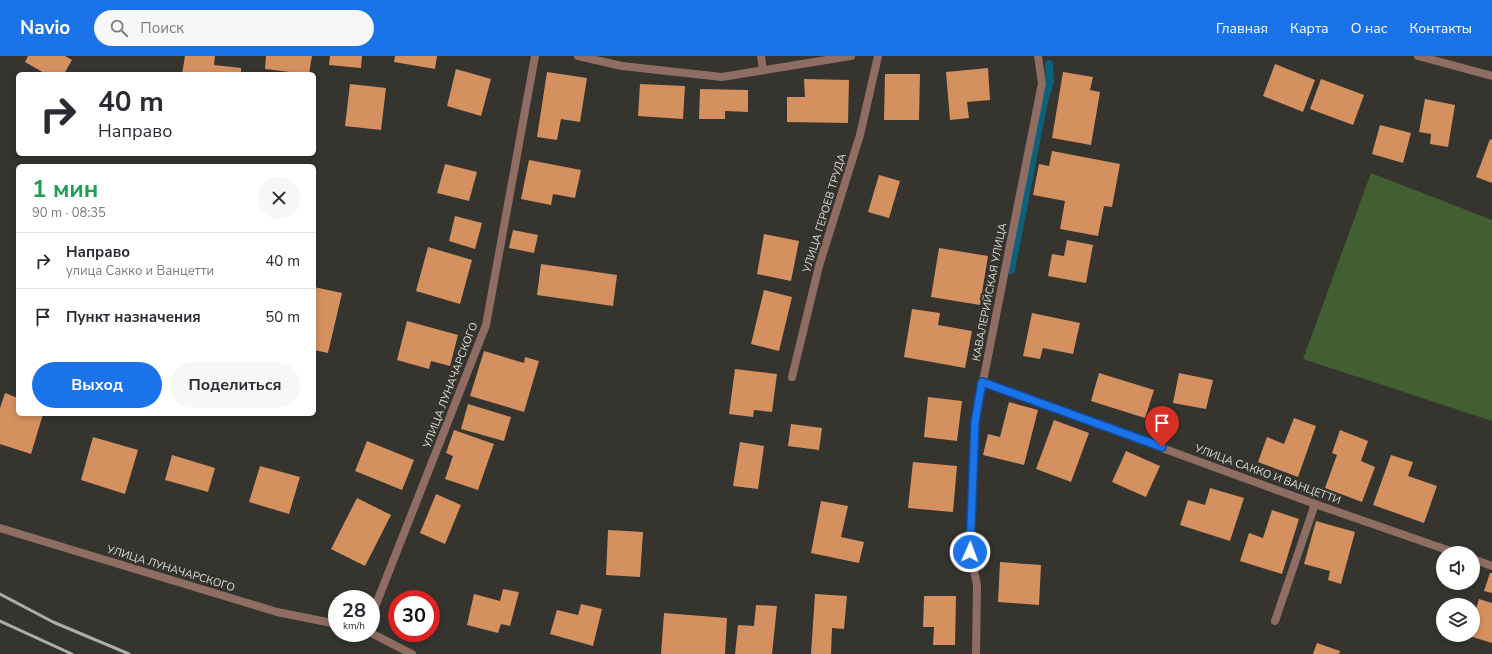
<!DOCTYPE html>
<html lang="ru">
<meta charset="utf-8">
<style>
:root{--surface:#fff;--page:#f7f7f7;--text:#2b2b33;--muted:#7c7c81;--line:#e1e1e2;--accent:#1a73e8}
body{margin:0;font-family:"Nunito Sans",sans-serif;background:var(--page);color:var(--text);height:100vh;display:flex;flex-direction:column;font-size:15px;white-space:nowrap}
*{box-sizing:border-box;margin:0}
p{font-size:13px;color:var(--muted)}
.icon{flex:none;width:22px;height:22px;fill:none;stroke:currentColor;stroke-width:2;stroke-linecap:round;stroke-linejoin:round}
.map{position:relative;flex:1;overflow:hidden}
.panel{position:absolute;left:16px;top:108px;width:300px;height:252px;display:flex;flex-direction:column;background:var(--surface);border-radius:6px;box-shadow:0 2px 6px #0003}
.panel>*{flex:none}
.guide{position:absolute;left:16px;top:16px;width:300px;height:84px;border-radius:6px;box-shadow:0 2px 6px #0003;background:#fff;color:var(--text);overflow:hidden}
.fabs{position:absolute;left:1436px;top:490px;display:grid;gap:8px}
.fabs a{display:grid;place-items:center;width:44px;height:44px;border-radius:50%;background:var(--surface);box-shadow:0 2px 6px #0003;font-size:20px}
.speed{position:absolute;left:328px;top:534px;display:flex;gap:8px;font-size:20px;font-weight:700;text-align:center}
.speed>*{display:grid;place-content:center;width:52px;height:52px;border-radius:50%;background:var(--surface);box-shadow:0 2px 6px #0003;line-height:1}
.speed small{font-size:10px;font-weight:400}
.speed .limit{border:6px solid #d22;background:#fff;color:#111}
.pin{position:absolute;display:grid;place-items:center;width:34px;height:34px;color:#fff;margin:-41px -17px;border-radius:50% 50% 50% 0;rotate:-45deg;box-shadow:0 0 4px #0007}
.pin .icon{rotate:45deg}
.me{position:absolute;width:44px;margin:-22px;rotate:2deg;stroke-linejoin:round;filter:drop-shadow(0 0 3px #0008)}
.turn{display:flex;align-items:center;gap:14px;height:84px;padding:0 16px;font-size:18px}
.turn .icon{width:52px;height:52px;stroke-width:2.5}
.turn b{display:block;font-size:28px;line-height:34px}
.round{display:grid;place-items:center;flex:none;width:42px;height:42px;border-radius:21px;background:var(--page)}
.headline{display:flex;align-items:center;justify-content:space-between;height:68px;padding:0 16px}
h1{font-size:24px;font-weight:700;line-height:30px;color:#1e9e55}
.primary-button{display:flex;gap:8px;margin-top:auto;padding:8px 16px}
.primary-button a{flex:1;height:46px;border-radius:24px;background:var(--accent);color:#fff;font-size:16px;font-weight:700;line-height:46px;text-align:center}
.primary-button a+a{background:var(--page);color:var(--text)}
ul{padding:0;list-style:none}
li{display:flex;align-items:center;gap:12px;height:56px;padding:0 16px;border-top:1px solid var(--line)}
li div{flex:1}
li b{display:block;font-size:15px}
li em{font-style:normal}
header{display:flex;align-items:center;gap:24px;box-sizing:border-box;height:56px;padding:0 20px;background:var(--accent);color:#fff}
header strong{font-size:19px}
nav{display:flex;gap:22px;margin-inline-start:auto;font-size:14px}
.search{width:280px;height:36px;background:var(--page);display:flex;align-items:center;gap:10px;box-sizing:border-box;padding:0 14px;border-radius:22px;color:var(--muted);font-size:15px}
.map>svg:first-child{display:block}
</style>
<header>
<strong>Navio</strong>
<div class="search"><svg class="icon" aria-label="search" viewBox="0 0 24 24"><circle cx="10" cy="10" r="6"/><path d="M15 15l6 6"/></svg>Поиск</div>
<nav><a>Главная</a><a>Карта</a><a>О нас</a><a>Контакты</a></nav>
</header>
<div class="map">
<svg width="1492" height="598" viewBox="0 0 1492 598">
<rect width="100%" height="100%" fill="#35342f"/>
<polygon fill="#425f31" points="1371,117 1492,164 1492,365 1303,303"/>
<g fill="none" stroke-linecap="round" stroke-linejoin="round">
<polyline stroke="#0d617b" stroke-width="8" points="1011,214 1044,45 1050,26 1049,8"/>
</g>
<g fill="#d4905f">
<polygon points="28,0 65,0 72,4 64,18 46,18 25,6"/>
<polygon points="185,0 215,0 214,9 241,12 241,18 182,18"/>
<polygon points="266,0 312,0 309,18 290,18 290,16 265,13"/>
<polygon points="330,0 362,0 361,12 329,9"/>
<polygon points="395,0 437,0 435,13 394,6"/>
<polygon points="1275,8 1315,24 1303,56 1263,40"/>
<polygon points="988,12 990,44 967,46 969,62 950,64 946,16"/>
<polygon points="456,13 491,23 481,60 447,50"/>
<polygon points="547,16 587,22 580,66 561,63 557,84 537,81"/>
<polygon points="1063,16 1093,21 1090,34 1100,36 1091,89 1052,82"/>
<polygon points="885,18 920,18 919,64 884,64"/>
<polygon points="804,23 849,24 848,67 787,66 787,41 805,41"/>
<polygon points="1321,23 1364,39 1353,69 1310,53"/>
<polygon points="350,28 386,32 381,74 345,70"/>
<polygon points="640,28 685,30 683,63 638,60"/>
<polygon points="700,33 748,34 748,56 725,55 725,63 699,63"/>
<polygon points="1425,43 1455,49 1448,91 1430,88 1431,78 1419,76"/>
<polygon points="1380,69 1411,77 1403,107 1372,98"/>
<polygon points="1490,83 1492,84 1492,127 1476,121"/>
<polygon points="1052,95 1120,108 1112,151 1104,150 1098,180 1060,173 1065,145 1033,139 1039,108 1049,110"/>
<polygon points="529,104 581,114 575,142 553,138 551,149 521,143"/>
<polygon points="445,108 477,116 469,145 437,137"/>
<polygon points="879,119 900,125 889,162 868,156"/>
<polygon points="455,160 482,167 475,193 449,185"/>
<polygon points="513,174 538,179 534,197 509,192"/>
<polygon points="764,178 799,185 791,225 757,218"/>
<polygon points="1067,184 1093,189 1086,227 1048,220 1052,198 1064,200"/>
<polygon points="428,191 472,204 460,248 416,235"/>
<polygon points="939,192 988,200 980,249 931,241"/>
<polygon points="541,208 617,219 613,250 537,239"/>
<polygon points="314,231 342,237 328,297 314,294"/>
<polygon points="764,234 792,241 779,295 751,288"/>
<polygon points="912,253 940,257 938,269 972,275 965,312 904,301"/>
<polygon points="1032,257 1080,267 1073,298 1043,292 1040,303 1023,300"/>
<polygon points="407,265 458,279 450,310 431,305 429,313 397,304"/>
<polygon points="484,295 524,307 525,301 539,305 524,356 470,340"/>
<polygon points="735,313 777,318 772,356 754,354 753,361 729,358"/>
<polygon points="1099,317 1154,334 1145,362 1091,345"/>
<polygon points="1179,317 1213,324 1206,353 1173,347"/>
<polygon points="5,337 18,342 18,358 43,358 31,398 0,388 0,352"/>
<polygon points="928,341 962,345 957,385 924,381"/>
<polygon points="1009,346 1038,354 1024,409 983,399 988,378 1000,381"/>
<polygon points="468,348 511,361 504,385 461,373"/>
<polygon points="1294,362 1316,370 1298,421 1258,406 1267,381 1284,388"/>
<polygon points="1054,364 1089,377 1071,426 1036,413"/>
<polygon points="791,368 822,372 819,394 788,390"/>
<polygon points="454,374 494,388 478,434 445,423 453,400 446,397"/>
<polygon points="1340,374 1368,385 1361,405 1375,411 1362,446 1325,432 1337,399 1332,397"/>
<polygon points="93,381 138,394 125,438 81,424"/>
<polygon points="367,385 414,404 402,434 355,415"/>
<polygon points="740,386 764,390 758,433 733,430"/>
<polygon points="1126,395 1160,410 1146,441 1112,426"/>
<polygon points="172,399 215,412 208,436 165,424"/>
<polygon points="1391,399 1413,406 1408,420 1437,430 1424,467 1373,449"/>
<polygon points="913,406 957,410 953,456 908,452"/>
<polygon points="260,410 300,421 289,458 249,446"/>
<polygon points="1210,432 1244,442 1230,485 1180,469 1188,444 1205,449"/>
<polygon points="436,438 461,449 445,488 420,477"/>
<polygon points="357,442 391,459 365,510 331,493"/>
<polygon points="821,445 848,450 841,481 864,486 859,507 811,497"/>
<polygon points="1272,454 1299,463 1282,518 1240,505 1249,477 1263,482"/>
<polygon points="1316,465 1355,476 1341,528 1328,524 1330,515 1304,508"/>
<polygon points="608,474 643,476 640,521 606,519"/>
<polygon points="1000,506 1041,509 1039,549 998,546"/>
<polygon points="1490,517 1492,517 1492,537 1484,535"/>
<polygon points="503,533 519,536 510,570 501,568 498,577 467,569 474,538 500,545"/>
<polygon points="815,538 847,540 844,573 832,572 831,598 811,598"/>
<polygon points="924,540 956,540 955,589 933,589 934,571 923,571"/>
<polygon points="1479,543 1492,547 1492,587 1466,579 1473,579 1473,563"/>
<polygon points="581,548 602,553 593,590 550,578 557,554 578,559"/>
<polygon points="756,549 777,550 772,598 735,598 738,569 754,570"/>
<polygon points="664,557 727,562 725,598 661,598"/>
<polygon points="1317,587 1340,595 1339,598 1313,598"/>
</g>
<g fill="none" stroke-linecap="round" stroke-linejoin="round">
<g stroke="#8f6d62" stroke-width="8">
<polyline points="761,0 763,14"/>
<polyline points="1275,565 1315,448"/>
</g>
<g stroke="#8f6d62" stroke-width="8">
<polyline points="578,0 622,10 722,21 851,0"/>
<polyline points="1418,0 1492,20"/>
<polyline points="792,321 819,210 860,79 878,0"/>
<polyline points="982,326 1315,448 1456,497"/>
<polyline points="0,472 277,556 337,568"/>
<polyline points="1473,503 1492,510"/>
<polyline points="371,561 486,269 535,0"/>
<polyline points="371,577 412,598"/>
<polyline points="976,598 977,529 970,496 975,366 1042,27 1038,0"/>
</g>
<g stroke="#aeadaa" stroke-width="3">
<polyline points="0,538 53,566 129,598"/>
<polyline points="0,565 72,598"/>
</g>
</g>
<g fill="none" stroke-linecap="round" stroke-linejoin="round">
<g stroke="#114b97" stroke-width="10">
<polyline id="route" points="970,496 975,366 982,326 1162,391"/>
</g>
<use href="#route" stroke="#1a73e8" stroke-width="7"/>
</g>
<g text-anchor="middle" stroke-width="4" stroke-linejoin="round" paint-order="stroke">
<g font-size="11" fill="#dcdcd9" stroke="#35342f">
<text transform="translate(824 157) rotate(-73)" y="4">УЛИЦА ГЕРОЕВ ТРУДА</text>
<text transform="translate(989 236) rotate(-79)" y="4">КАВАЛЕРИЙСКАЯ УЛИЦА</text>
<text transform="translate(450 329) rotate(-69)" y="4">УЛИЦА ЛУНАЧАРСКОГО</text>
<text transform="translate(1268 418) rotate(20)" y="4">УЛИЦА САККО И ВАНЦЕТТИ</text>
<text transform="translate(171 512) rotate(17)" y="4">УЛИЦА ЛУНАЧАРСКОГО</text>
</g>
</g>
</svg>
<div class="fabs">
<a><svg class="icon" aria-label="sound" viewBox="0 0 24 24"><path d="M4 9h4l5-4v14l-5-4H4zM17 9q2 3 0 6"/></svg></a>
<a><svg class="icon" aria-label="layers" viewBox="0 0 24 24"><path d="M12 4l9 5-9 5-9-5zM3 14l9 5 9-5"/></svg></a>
</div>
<div class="speed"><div>28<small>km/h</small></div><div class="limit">30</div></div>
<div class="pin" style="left:1162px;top:391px;background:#d93025"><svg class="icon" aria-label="arrive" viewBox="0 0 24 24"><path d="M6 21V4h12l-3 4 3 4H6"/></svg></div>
<svg class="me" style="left:970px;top:496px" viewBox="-20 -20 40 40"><circle r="17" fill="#1a73e8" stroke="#fff" stroke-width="3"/><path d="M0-11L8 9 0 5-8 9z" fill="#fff"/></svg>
<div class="guide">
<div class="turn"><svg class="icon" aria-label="right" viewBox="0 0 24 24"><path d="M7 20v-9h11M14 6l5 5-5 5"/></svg><div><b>40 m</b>Направо</div></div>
</div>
<section class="panel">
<div class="headline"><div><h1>1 мин</h1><p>90 m · 08:35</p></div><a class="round"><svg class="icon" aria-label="close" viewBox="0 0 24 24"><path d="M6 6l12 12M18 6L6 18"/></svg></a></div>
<ul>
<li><svg class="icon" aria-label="right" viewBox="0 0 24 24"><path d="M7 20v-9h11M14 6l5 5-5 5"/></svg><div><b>Направо</b><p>улица Сакко и Ванцетти</p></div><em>40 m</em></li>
<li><svg class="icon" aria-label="arrive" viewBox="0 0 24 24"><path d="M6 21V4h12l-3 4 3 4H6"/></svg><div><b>Пункт назначения</b></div><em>50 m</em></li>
</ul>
<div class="primary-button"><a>Выход</a><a>Поделиться</a></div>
</section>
</div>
